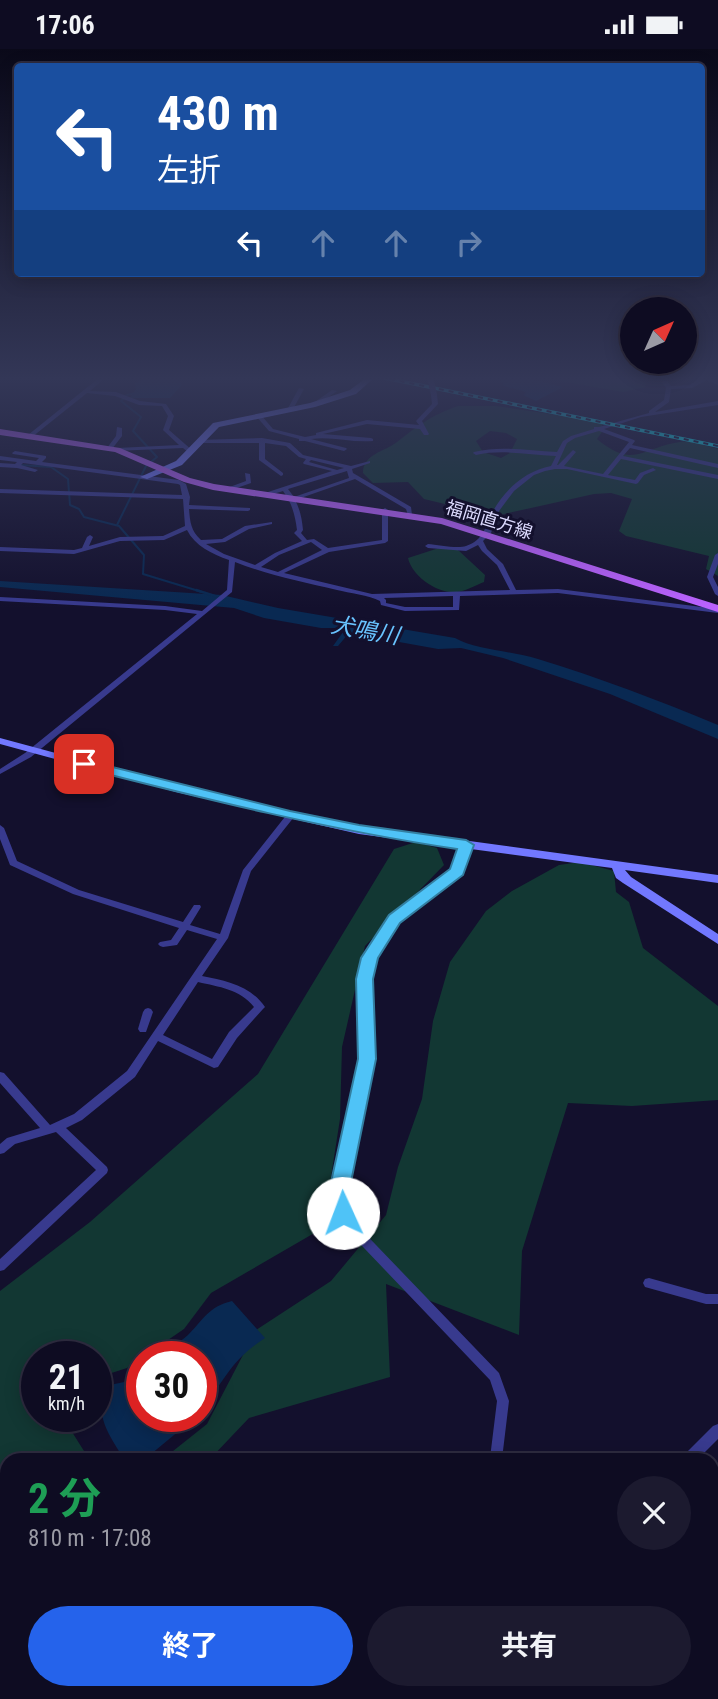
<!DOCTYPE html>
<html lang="ja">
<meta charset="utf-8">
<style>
:root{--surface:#0e0c22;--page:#1c1a2f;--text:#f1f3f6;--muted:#9b9ba5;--line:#2e2c40;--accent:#2563eb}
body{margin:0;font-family:"Roboto Condensed","Noto Sans JP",sans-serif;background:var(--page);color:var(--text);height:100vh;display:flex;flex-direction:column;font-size:26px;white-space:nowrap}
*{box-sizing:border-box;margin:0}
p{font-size:23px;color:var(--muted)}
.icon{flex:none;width:38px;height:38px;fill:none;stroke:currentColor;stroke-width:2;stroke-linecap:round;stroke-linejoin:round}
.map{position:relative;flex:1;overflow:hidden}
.drawer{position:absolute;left:0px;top:1404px;width:719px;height:247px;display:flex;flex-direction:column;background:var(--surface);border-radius:21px 21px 0 0;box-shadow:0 4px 18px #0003,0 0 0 2px var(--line)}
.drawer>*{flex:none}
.hud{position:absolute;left:14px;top:14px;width:691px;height:214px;border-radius:7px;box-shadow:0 4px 18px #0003,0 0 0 2px var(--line);background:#1a4fa0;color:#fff;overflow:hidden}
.needle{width:46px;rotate:45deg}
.controls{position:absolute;left:620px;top:248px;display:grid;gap:14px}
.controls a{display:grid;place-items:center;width:77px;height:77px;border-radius:50%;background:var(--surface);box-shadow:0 4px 18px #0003,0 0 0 2px var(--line);font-size:35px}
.speed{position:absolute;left:21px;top:1292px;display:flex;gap:14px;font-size:35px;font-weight:700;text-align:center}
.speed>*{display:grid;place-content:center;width:91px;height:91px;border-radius:50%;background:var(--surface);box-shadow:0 4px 18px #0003,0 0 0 2px var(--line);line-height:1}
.speed small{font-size:18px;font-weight:400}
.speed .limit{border:10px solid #d22;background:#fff;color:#111}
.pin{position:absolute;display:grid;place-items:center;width:60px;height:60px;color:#fff;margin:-30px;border-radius:14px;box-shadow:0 4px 10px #0006}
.me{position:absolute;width:77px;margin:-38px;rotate:358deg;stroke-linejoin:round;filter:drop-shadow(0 0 5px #0008)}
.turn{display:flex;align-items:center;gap:24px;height:147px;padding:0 28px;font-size:32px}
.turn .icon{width:91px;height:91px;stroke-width:2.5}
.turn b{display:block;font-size:49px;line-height:60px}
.lanes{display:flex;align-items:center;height:66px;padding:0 28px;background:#0003;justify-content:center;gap:35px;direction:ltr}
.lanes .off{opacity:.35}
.round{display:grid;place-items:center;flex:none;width:74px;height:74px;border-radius:37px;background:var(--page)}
.summary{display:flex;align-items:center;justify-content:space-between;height:119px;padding:0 28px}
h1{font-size:42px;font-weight:700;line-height:52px;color:#1e9e55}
.action{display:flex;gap:14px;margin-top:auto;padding:14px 28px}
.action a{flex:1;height:80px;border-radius:42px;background:var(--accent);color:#fff;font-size:28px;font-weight:700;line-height:80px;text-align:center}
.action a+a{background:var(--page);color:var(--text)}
.status{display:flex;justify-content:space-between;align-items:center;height:49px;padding:0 35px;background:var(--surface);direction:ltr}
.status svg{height:19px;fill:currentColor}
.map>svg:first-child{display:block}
</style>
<div class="status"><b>17:06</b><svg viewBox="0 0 49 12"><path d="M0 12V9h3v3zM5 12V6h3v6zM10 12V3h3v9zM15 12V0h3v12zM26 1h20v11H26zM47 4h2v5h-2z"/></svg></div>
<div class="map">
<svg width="718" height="1650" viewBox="0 0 718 1650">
<rect width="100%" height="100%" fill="#13102d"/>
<g fill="#123733" fill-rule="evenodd">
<polygon points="538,328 634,328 645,334 646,338 623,343"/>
<path d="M458,357H496L597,372L602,375V383L597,390C634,421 643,398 680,393C692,391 706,397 718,400V527L706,520L709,507L626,487L619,482L632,450L611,444L594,445L495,467L424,450L408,433L373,434L363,424C363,405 384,403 397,393C419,376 430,367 458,357ZM490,382L506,384L517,390L510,404L501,409L483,403L476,392Z"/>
<path d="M442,498L458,501L485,526L484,533C476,536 466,542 457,543C437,545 412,527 408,509Z"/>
<polygon points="416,793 437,799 444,816 365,897 342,998 340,1070 323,1179 211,1244 184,1280 127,1319 96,1329 96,1307 37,1307 37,1367 62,1367 89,1410 7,1410 7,1643 712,1643 712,1484 718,1487 718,1650 0,1650 0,1242 90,1173 258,1025 394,800"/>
<polygon points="580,813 614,822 616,843 629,853 643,899 718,957 718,1051 632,1057 568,1054 522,1202 519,1286 386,1235 390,1328 249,1369 210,1410 163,1410 207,1375 256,1281 331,1232 386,1166 398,1118 422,1050 433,972 450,913 486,862 512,842 559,816"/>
</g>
<g fill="#092952">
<polygon points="176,328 182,336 170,349 130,349 136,340 135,334 149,328"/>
<path d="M499,328C519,328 543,332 563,338L536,352L523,346L526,344L523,342L504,337Z"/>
<path d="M0,532L222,546L278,559L455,589C476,601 513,602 538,610C600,629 658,651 718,676V690L610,645L503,609L461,599L438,600L349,584L338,597H333L346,579H321L264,569L234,559L0,538Z"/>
<path d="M232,1252L265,1289C230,1312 225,1331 201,1362V1307H154C166,1300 177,1296 188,1286C204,1270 208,1258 232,1252Z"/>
<path d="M142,1322V1367H197L145,1410H124C108,1384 95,1368 105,1337L129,1332Z"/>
</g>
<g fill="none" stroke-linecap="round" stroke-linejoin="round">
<g stroke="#092952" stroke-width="2">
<polyline points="21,416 51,418 68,430 70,456 79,460 84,468 119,477 144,506 143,525 202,543"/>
<polyline points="117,476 146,417 157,408 133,382 141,368 121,352 127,346 136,344"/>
</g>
<polyline stroke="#092952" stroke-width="2.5" points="196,541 215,547"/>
<g fill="#383a8e" fill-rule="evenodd">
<polygon points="100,328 106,328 90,342 116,343 140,352 166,355 174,367 169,381 193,402 192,403 188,403 183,399 115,402 115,400 117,399 179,396 163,381 168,367 162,357 139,356 115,347 87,344 32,388 28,388 28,386"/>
<polygon points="354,328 364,328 372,331 369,333"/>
<path d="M703,328H710L718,332V336L707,331L692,339L671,340L669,353L655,363L718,352V356L641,368L604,380L634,391L635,392L632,396L718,415V419L630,399L623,407L718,426V430L621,410L608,426L635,431L640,424L653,419L656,421L644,426L638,434L636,435L567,420H555L545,422L534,426L514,442L499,462L491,484L483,492L487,500L503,515L516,541L558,540L718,560V564L558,544L460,547L459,561L405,562L381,556L380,552C369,546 349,544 337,541C303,533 268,526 235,513L232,543L31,708L0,725V720L25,704L197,565L165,561L0,552V548L165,557L202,562L227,541L229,511C212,505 195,497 187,481L164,491L120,492L74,505L0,502V498L74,501L82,499L87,488L90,486L93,488L89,497L120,488L163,487L185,477L183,450L0,444V440L182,446L180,436L178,435L23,414L21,416L38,421L35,423L17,419L0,418V414L15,415L17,413L0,411V407L36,412L39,409L13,405L12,404L15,402L46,407V409L42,413L179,431L186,435L190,448L189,456L250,459V461L248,462L189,460C190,473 191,482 201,491L222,490L245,477L272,473V475L249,480L225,493L206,495L224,505L255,516L275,504L302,492L294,484L297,481C295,466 292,454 283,442L267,447L265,446V444L332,422L304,415L303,414L306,410L299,408L286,397L265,394V410L283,424V426L281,427L259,411V394H200L198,393V391L262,389L290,394L303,406L351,417L370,412V414L352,420L353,424L411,458L412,466H408L406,460L355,430L295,451C300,460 302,470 303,481L301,484L307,491L314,490L328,499L382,491V461L385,459L388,461V492L385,494L329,503L284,524L372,545L510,541L497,516L482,502L478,496L466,502L428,499L425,497L428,495C438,496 458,500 466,497C484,491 485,478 492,464C504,441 525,422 551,417L556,407C529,406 502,400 476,406L473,404L474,403C502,396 529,402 557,403L563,392L571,387L594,380V378H599L649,364V362L664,351L666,339L662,333L663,332H667L671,337L689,336ZM599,382L629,393L603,425L564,417L576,403L573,401L558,416H557L567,394L575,389ZM311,411L344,419L337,421L309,413ZM347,422L349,429L294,448L288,440ZM311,493L322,501L278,523L261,518L279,506ZM453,547V558H405L386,554V551L384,549Z"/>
<polygon points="299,339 304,340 292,362 288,362 287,361"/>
<polygon points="332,341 337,342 316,357 312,357 312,355"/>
<path d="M434,344L437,346L438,355L422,372L429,385L428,386H424L420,380L367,375L323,385L371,389L373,390V392C352,394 332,387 311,390L346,399L347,400L344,402L305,392H299V390L269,382L256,367L261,366L273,380L305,388L316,386V384L367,371L419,376L416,372L432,355L431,346Z"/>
<polygon points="117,378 122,379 122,387 112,400 108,400 107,399 116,387"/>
<polygon points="245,424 250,425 251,434 231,441 227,441 227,439 246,432"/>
<polygon points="718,504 718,515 713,528 718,538 718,547 715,545 707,528 715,506"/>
<path d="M291,763L294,764L295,766L294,768L251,822L228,889L202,927C226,932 250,936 265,958L263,960L237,989L218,1018L214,1019L158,992L135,1028L82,1071L66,1079L107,1118L108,1121L107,1124L4,1221L0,1222V1210L96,1121L56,1083L15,1095L4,1104L0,1105V1095L7,1089L40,1079L0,1034V1023L4,1024L50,1076L74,1065L127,1022L217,890L187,881L177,896L163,898L160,897L158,895L160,893L171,891L179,879L73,845L10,816L0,790V776L4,779L17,812L79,841L183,873L194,856H200L201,858L190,876L220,885L243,821L288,764ZM198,933C219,938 240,940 254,958L229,983L212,1010L163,986Z"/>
<polygon points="466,793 470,796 460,825 397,872 374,909 369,930 372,1010 346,1133 346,1154 352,1171 499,1324 509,1352 502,1410 490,1410 490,1409 497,1352 490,1331 343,1177 334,1154 336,1133 362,1010 359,930 364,909 391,868 453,822 462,796"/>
<polygon points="148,959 151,960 153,963 146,983 140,983 138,980 143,963 145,960"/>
<polygon points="649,1229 706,1245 718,1245 718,1255 706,1255 645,1238 643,1234 645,1230"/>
<polygon points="718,1375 718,1390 698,1410 683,1410 684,1406 713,1377"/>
</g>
<g fill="#7278ff" fill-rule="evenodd">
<polygon points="367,328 375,328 356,345 315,358 219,378 182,416 147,430 140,428 176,412 213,374 310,354 350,341"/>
<polygon points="0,689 178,737 359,777 718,826 718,834 625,821 631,828 718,885 718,895 623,834 616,829 612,819 359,785 176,743 0,695"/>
</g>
<polygon fill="#ba62ff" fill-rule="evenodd" points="0,380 120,399 190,429 214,435 442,469 718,556 718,563 441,475 213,441 184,433 115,403 0,386"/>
<g stroke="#07f7ff" stroke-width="3.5">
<polyline id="rail" points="380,328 718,397"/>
</g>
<use href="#rail" stroke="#13102d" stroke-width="2" stroke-dasharray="5" stroke-linecap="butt"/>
<polyline stroke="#383a8e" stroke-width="6" points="431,332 434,346"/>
</g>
<linearGradient id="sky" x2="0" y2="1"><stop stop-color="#0a0919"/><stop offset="0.59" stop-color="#333757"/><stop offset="1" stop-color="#333757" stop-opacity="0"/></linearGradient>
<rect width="718" height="559" fill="url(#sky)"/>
<path fill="#4fc3f7" stroke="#337fa1" stroke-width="2" d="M84,711L290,762L359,776L466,791L474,796L463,826L400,874L378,909L373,930L376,1010L351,1133L353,1164L350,1170L343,1173L335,1170L331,1133L358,1010L356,930L361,909L389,866L450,820L457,800C329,781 205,750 79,718V712Z"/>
<g text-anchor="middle" stroke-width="6" stroke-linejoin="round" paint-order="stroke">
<g font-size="18" fill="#dddbff" stroke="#13102d">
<text transform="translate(489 471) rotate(17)" y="6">福岡直方線</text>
</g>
<g font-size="23" font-style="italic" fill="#69c4ff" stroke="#13102d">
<text transform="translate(365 581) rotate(10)" y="8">犬鳴川</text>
</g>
</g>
</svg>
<div class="controls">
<a><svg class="needle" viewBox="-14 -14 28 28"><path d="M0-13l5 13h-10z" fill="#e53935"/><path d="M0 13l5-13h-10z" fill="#9b9ba5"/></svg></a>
</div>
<div class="speed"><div>21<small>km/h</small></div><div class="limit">30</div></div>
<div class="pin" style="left:84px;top:715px;background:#d93025"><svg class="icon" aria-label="arrive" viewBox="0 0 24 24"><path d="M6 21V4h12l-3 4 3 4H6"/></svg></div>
<svg class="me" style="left:343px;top:1164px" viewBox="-20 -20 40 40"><circle r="19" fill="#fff"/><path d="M0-13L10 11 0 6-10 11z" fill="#4fc3f7"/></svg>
<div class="hud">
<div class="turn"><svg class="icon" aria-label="left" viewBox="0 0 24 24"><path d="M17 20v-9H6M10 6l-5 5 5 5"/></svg><div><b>430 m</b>左折</div></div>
<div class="lanes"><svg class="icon" aria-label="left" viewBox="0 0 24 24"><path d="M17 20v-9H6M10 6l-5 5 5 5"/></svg><svg class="icon off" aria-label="ahead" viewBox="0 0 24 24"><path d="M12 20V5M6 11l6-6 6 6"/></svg><svg class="icon off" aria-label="ahead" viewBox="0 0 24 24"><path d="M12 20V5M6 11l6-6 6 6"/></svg><svg class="icon off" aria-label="right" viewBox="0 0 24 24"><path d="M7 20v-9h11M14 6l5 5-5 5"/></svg></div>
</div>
<section class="drawer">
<div class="summary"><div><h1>2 分</h1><p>810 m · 17:08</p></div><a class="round"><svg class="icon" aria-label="close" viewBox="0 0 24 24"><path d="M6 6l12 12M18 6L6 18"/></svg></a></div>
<div class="action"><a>終了</a><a>共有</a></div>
</section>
</div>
